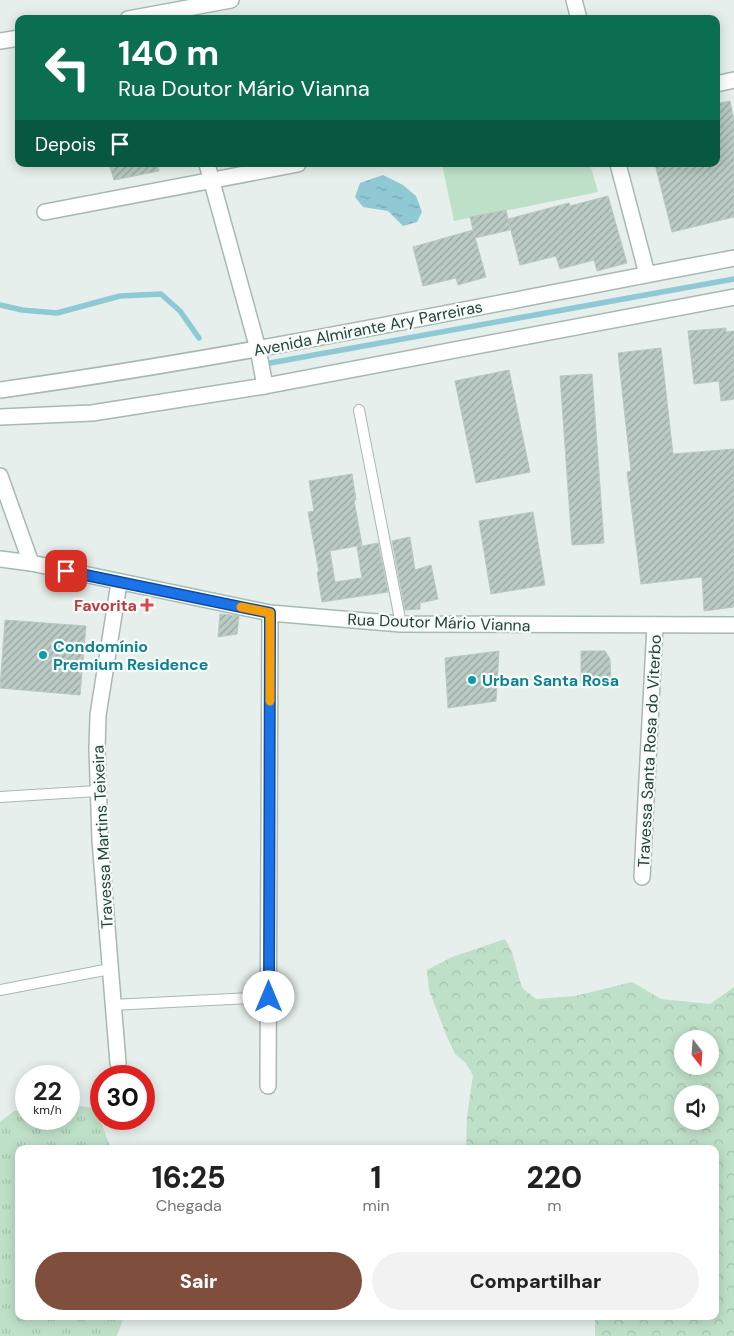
<!DOCTYPE html>
<html lang="pt">
<meta charset="utf-8">
<style>
:root{--surface:#fff;--page:#f2f2f2;--text:#222;--muted:#767676;--accent:#804e3d}
body{margin:0;font-family:"DM Sans",sans-serif;background:var(--page);color:var(--text);height:100vh;display:flex;flex-direction:column;font-size:19px;white-space:nowrap}
*{box-sizing:border-box;margin:0}
p{font-size:16px;color:var(--muted)}
.icon{flex:none;width:28px;height:28px;fill:none;stroke:currentColor;stroke-width:2;stroke-linecap:round;stroke-linejoin:round}
.map{position:relative;flex:1;overflow:hidden}
.drawer{position:absolute;left:15px;top:1145px;width:704px;height:175px;display:flex;flex-direction:column;background:var(--surface);border-radius:10px;box-shadow:0 2px 12px #0003}
.drawer>*{flex:none}
.guide{position:absolute;left:15px;top:15px;width:705px;height:152px;border-radius:10px;box-shadow:0 2px 12px #0003;background:#0b6e4f;color:#fff;overflow:hidden}
.needle{width:32px;rotate:163deg}
.buttons{position:absolute;left:674px;top:1030px;display:grid;gap:10px}
.buttons a{display:grid;place-items:center;width:45px;height:45px;border-radius:50%;background:var(--surface);box-shadow:0 2px 12px #0003;font-size:25px}
.speed{position:absolute;left:15px;top:1065px;display:flex;gap:10px;font-size:25px;font-weight:700;text-align:center}
.speed>*{display:grid;place-content:center;width:65px;height:65px;border-radius:50%;background:var(--surface);box-shadow:0 2px 12px #0003;line-height:1}
.speed small{font-size:12px;font-weight:400}
.speed .limit{border:8px solid #d22;background:#fff;color:#111}
.pin{position:absolute;display:grid;place-items:center;width:42px;height:42px;color:#fff;margin:-21px;border-radius:10px;box-shadow:0 2px 8px #0006}
.me{position:absolute;width:55px;margin:-28px;rotate:0deg;stroke-linejoin:round;filter:drop-shadow(0 0 4px #0008)}
.turn{display:flex;align-items:center;gap:18px;height:105px;padding:0 20px;font-size:22px}
.turn .icon{width:65px;height:65px;stroke-width:2.5}
.turn b{display:block;font-size:35px;line-height:42px}
.then{display:flex;align-items:center;height:48px;padding:0 20px;background:#0003;gap:10px;font-size:19px}
.eta{display:flex;justify-content:space-evenly;align-items:center;height:85px;text-align:center}
.eta b{font-size:30px;font-weight:800;line-height:35px}
.action{display:flex;gap:10px;margin-top:auto;padding:10px 20px}
.action a{flex:1;height:58px;border-radius:30px;background:var(--accent);color:#fff;font-size:20px;font-weight:800;line-height:58px;text-align:center}
.action a+a{background:var(--page);color:var(--text)}
.map>svg:first-child{display:block}
</style>
<div class="map">
<svg width="734" height="1336" viewBox="0 0 734 1336">
<defs>
<pattern id="grass-tufts" width="24" height="20" patternUnits="userSpaceOnUse" patternTransform="scale(1.25)"><rect width="24" height="20" fill="#bfe0c8"/><path d="M3 7l-1-3M5 7V3M7 7l1-3M15 17l-1-3M17 17v-4M19 17l1-3" fill="none" stroke="#a4c1ad"/></pattern>
<pattern id="forest-crowns" width="20" height="18" patternUnits="userSpaceOnUse" patternTransform="scale(1.25)"><rect width="20" height="18" fill="#bfe0c8"/><path d="M2 6a3 3 0 1 1 6 0M12 15a3 3 0 1 1 6 0" fill="none" stroke="#a4c1ad"/></pattern>
<pattern id="water-ripples" width="26" height="14" patternUnits="userSpaceOnUse" patternTransform="scale(1.25)"><rect width="26" height="14" fill="#8ec9d4"/><path d="M2 4q2-2 4 0t4 0M15 11q2-2 4 0t4 0" fill="none" stroke="#74a5ad"/></pattern>
<pattern id="building-hatch" width="6" height="6" patternUnits="userSpaceOnUse" patternTransform="scale(1.25)"><rect width="6" height="6" fill="#bbcac4"/><path d="M-1 1l2-2M0 6l6-6M5 7l2-2" fill="none" stroke="#98a6a0"/></pattern>
</defs>
<rect width="100%" height="100%" fill="#e6efeb"/>
<polygon fill="url(#grass-tufts)" points="69,1105 96,1108 111,1149 19,1149 19,1316 124,1316 117,1336 0,1336 0,1122 14,1111 26,1109 26,1119 69,1119"/>
<path fill="url(#forest-crowns)" fill-rule="evenodd" d="M505,939L512,952L522,988L536,999L575,996L632,982L661,999L710,1004L734,987V1336H595V1316H715V1149H466L467,1117L473,1075L465,1062L455,1054L447,1037L429,990L427,970L452,957ZM682,1039H710V1066H682ZM682,1094H710V1121H682Z"/>
<polygon fill="#bfe0c8" points="442,164 590,164 598,192 454,221"/>
<polygon fill="url(#water-ripples)" points="383,175 403,185 416,196 422,212 417,222 403,226 388,211 363,207 355,197 360,183"/>
<g fill="none" stroke-linecap="round" stroke-linejoin="round">
<g stroke="#8ec9d4" stroke-width="5.5">
<polyline points="0,305 22,310 57,313 120,296 161,294 180,311 199,338"/>
<polyline points="270,363 734,279"/>
</g>
</g>
<g fill="url(#building-hatch)" stroke="#b8c9c2">
<polygon points="730,101 734,120 734,217 672,232 655,164 682,164 683,168 701,164 716,164 716,104"/>
<polygon points="109,164 158,164 159,171 114,180"/>
<polygon points="608,196 627,263 597,271 594,260 560,269 556,256 520,265 508,219 510,230 475,238 470,217 506,210 508,219 569,203 570,206"/>
<polygon points="473,230 486,277 458,285 456,278 423,286 413,247"/>
<polygon points="726,328 726,332 734,331 734,399 721,401 719,381 694,384 688,331"/>
<polygon points="661,348 673,454 734,449 734,607 704,611 702,577 641,584 627,472 631,471 618,353"/>
<polygon points="509,370 530,472 476,483 455,381"/>
<polygon points="592,374 604,543 572,545 560,376"/>
<polygon points="352,474 356,500 354,500 362,545 330,551 335,582 362,578 357,547 378,543 388,592 322,602 317,572 319,572 308,512 314,511 309,481"/>
<polygon points="533,512 545,585 491,594 479,521"/>
<polygon points="410,537 415,570 431,565 438,599 420,603 420,609 405,610 392,541"/>
<polygon points="220,614 239,616 237,634 218,637"/>
<polygon points="5,620 86,626 80,695 0,688"/>
<polygon points="499,651 496,701 448,708 445,658"/>
<polygon points="581,651 605,651 610,659 611,684 581,683"/>
</g>
<g fill="none" stroke-linecap="round" stroke-linejoin="round">
<g stroke="#a8b8b2" stroke-width="12">
<g id="service">
<polyline points="359,410 401,624"/>
<polyline points="0,797 97,791"/>
<polyline points="0,990 110,969"/>
<polyline points="112,1005 269,997"/>
</g>
</g>
<g stroke="#a8b8b2" stroke-width="18">
<g id="minor">
<polyline points="574,0 579,19"/>
<polyline points="128,19 231,0"/>
<polyline points="0,41 19,38"/>
<polyline points="716,84 734,80"/>
<polyline points="207,164 258,349 265,386"/>
<polyline points="618,164 647,274"/>
<polyline points="45,212 298,164"/>
<polyline points="642,877 655,625"/>
<polyline points="118,1063 100,840 97,749 98,715 119,583"/>
<polyline points="268,1086 270,613"/>
</g>
</g>
<g stroke="#a8b8b2" stroke-width="18">
<g id="tertiary">
<path d="M0,390C246,356 490,304 734,258"/>
<polyline points="0,417 92,413 265,386 734,297"/>
<polyline points="0,476 31,563"/>
</g>
</g>
<g stroke="#a4bbb3" stroke-width="18">
<polyline id="secondary" points="0,559 31,563 270,613 401,624 734,625"/>
</g>
<use href="#service" stroke="#fff" stroke-width="10"/>
<use href="#minor" stroke="#fff" stroke-width="15"/>
<use href="#tertiary" stroke="#fff" stroke-width="15"/>
<use href="#secondary" stroke="#fff" stroke-width="15"/>
</g>
<g fill="none" stroke-linecap="round" stroke-linejoin="round">
<g stroke="#114b97" stroke-width="12">
<polyline id="route" points="66,571 270,613 269,997"/>
</g>
<use href="#route" stroke="#1a73e8" stroke-width="9"/>
<polyline stroke="#f59e0b" stroke-width="9" points="241,607 270,613 270,701"/>
</g>
<path fill="#e0444e" stroke="#f7fbf9" stroke-width="2" d="M144.5 597.5h5v5h5v5h-5v5h-5v-5h-5v-5h5z"/>
<g fill="#0f9aa8" stroke="#f7fbf9" stroke-width="2">
<circle cx="43" cy="655" r="5"/>
<circle cx="472" cy="680" r="5"/>
</g>
<g text-anchor="middle" stroke-width="4.5" stroke-linejoin="round" paint-order="stroke">
<g font-size="16" fill="#24423a" stroke="#f7fbf9">
<text transform="translate(368 328) rotate(-11)" y="6">Avenida Almirante Ary Parreiras</text>
<text transform="translate(439 622) rotate(2)" y="6">Rua Doutor Mário Vianna</text>
<text transform="translate(649 751) rotate(-87)" y="6">Travessa Santa Rosa do Viterbo</text>
<text transform="translate(102 837) rotate(-93)" y="6">Travessa Martins Teixeira</text>
</g>
<g font-size="16" font-weight="bold" fill="#be3a42" stroke="#f7fbf9" text-anchor="end">
<text x="137" y="611">Favorita</text>
</g>
<g font-size="16" font-weight="bold" fill="#0d838f" stroke="#f7fbf9" text-anchor="start">
<text x="53" y="652">Condomínio<tspan x="53" dy="18">Premium Residence</tspan></text>
<text x="482" y="686">Urban Santa Rosa</text>
</g>
</g>
</svg>
<div class="buttons">
<a><svg class="needle" viewBox="-14 -14 28 28"><path d="M0-13l5 13h-10z" fill="#e53935"/><path d="M0 13l5-13h-10z" fill="#767676"/></svg></a>
<a><svg class="icon" aria-label="sound" viewBox="0 0 24 24"><path d="M4 9h4l5-4v14l-5-4H4zM17 9q2 3 0 6"/></svg></a>
</div>
<div class="speed"><div>22<small>km/h</small></div><div class="limit">30</div></div>
<div class="pin" style="left:66px;top:571px;background:#d93025"><svg class="icon" aria-label="arrive" viewBox="0 0 24 24"><path d="M6 21V4h12l-3 4 3 4H6"/></svg></div>
<svg class="me" style="left:269px;top:997px" viewBox="-20 -20 40 40"><circle r="19" fill="#fff"/><path d="M0-13L10 11 0 6-10 11z" fill="#1a73e8"/></svg>
<div class="guide">
<div class="turn"><svg class="icon" aria-label="left" viewBox="0 0 24 24"><path d="M17 20v-9H6M10 6l-5 5 5 5"/></svg><div><b>140 m</b>Rua Doutor Mário Vianna</div></div>
<div class="then">Depois<svg class="icon" aria-label="arrive" viewBox="0 0 24 24"><path d="M6 21V4h12l-3 4 3 4H6"/></svg></div>
</div>
<section class="drawer">
<div class="eta">
<div><b>16:25</b><p>Chegada</p></div>
<div><b>1</b><p>min</p></div>
<div><b>220</b><p>m</p></div>
</div>
<div class="action"><a>Sair</a><a>Compartilhar</a></div>
</section>
</div>
